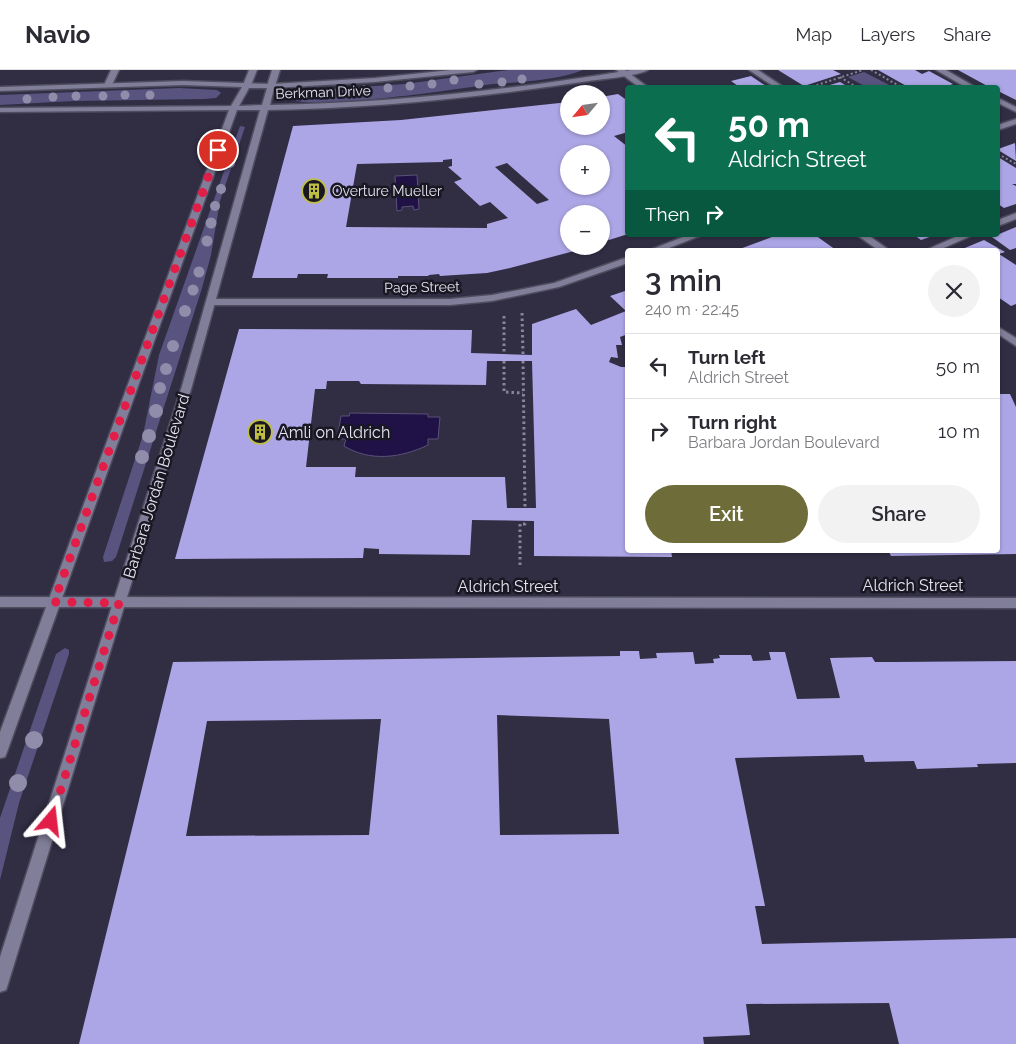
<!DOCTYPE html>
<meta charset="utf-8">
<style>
:root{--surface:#fff;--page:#f2f2f3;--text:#2b2b33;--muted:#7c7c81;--line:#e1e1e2;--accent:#6e6d3a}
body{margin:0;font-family:Raleway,sans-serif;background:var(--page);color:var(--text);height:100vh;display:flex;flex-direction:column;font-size:19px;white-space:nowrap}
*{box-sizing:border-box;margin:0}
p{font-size:16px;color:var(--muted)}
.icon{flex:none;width:28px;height:28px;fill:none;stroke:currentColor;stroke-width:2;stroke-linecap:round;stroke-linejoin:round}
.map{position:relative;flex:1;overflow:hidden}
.sheet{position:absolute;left:625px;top:178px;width:375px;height:305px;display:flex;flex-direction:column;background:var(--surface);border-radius:5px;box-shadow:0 1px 4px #0004}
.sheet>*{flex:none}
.banner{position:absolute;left:625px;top:15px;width:375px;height:152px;border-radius:5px;box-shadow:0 1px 4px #0004;background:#0b6e4f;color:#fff;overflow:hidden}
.needle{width:32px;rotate:241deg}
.controls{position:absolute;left:560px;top:15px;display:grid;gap:10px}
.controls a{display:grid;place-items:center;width:50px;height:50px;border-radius:50%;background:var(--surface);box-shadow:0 1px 4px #0004;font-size:25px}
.pin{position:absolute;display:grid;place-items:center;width:42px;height:42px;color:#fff;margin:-21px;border:2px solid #fff;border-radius:50%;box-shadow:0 1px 5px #0007}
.me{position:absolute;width:55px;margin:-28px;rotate:17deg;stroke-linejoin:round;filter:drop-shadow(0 0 4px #0008)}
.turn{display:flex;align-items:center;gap:18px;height:105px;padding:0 20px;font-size:22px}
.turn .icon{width:65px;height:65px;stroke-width:2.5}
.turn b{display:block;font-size:35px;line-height:42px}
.then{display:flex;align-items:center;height:48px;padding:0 20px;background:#0003;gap:10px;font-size:19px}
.round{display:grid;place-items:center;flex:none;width:52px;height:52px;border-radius:26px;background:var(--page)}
.overview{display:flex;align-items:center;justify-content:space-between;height:85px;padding:0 20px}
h1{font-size:30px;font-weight:600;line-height:38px}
.cta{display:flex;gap:10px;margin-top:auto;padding:10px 20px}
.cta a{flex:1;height:58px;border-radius:30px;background:var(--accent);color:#fff;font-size:20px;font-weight:600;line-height:58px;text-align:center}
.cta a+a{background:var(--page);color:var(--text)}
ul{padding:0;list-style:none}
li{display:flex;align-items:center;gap:15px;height:65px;padding:0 20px;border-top:1px solid var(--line)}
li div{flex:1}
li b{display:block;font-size:19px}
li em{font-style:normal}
header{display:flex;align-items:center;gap:30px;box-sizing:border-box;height:70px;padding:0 25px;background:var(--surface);border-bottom:1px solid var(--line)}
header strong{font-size:24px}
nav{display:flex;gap:28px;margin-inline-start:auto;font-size:18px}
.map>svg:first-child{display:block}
</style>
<header>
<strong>Navio</strong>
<nav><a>Map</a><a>Layers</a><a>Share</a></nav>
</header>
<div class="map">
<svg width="1016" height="974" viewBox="0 0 1016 974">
<rect width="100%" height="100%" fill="#312e44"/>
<g fill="#595380">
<path d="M508,0H583C557,11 514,12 485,15C456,19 306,42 289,28L292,24L302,21L405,14Z"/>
<polygon points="864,2 893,17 866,17 848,7"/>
<polygon points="179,18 217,20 221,23 216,28 204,29 73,31 0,35 0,25"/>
<polygon points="240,56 245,57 220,131 211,185 202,218 116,487 112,491 104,492 103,487 143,365 159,285"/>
<polygon points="65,578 69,580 69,584 19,733 0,810 0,748 56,584"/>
</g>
<g fill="#201246" stroke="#5b517a">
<polygon points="417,105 419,139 414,140 413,136 402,137 402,140 397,141 395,106"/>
<path d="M350,343L428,344V347H440L438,369H428V375C401,388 370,392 344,376L346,369H337L341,346H349Z"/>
</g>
<g fill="#ada6e6" fill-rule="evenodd">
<polygon points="778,0 833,0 841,4 804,16"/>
<polygon points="878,0 915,0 922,4 929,1 953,14 942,18 910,18"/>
<polygon points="958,0 1016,0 1016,30 998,21 998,18 991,18"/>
<polygon points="751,6 769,18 733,18 738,16 731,11"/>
<polygon points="840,12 850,18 823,18 823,17"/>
<path d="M618,24L628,31V62L614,66L628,77V164L609,170L601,166V144H569V176H582L576,178L578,180L510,198L487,203L440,206L439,204L429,205L428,206H398V208H327L328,204H298L297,208H252L293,56L401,50L569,32V56H601V27ZM569,84H601V116H569ZM452,89V96L448,97L462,109L454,112L480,136L490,132L508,148L487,154V158L346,157L357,94L443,92V90ZM507,93L549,130L537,134L495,97Z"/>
<polygon points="1015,73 1016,91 998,80 998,79"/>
<polygon points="998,87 1016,98 1016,114 1012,114 1016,116 1016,134 1004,138 998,134"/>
<polygon points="1016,157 1016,178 1010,180 992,167"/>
<polygon points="777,165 815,165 836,180 737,180"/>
<polygon points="914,165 935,165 921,170"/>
<polygon points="984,170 1005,182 999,184 1016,195 1016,234 1011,236 998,227 998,180 960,180"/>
<path d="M628,220V264L620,267L622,275H616L618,288L611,287L609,292L621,297H628V480H671L672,487L534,486V451L472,450L470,485L379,484V479L364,478L363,488L175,489L239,259L472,260L471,283L532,285V254L576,239L591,255L626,241L610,226ZM487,291H532L536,438H507L505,407H355L356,397H306L315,319H326L327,311H359L361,314L486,315Z"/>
<polygon points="998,324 1010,324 1016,337 1016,484 891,486 888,480 998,480"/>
<rect x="686" y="480" width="137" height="2"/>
<path d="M620,581H639L640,589L657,588L656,583L693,582L695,594L714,593L713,589L720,588L719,585H751L753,591L771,590L769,582H785L797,629L840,628L830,588L872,587L875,592H894L1016,591V693L977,694L978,697L917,699L914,691L865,692L863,685L735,688L765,836H755L762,874L1016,868V974H899L889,933L746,934L750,965L703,967L704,974H79L173,592L620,586ZM497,645L609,649L619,764L500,765ZM381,649L369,765L186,766L207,651Z"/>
</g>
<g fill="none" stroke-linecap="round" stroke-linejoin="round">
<g stroke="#4e4c5e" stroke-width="3">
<g id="service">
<polygon points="111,0 119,0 111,17 105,17 104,15"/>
<polygon points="249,0 257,0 251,15 247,17 243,15"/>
<polygon points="272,0 280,0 275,16 271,18 267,16"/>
<polygon points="749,0 758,0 785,18 776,18"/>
<polygon points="936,0 946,0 977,18 967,18"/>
<polygon points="998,28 1016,37 1016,42 998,33"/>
<polygon points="1016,143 1016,149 998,156 998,150"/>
<polygon points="960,165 973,165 939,180 926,180"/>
</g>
</g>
<g stroke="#4e4c5e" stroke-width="3">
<g id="minor">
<polygon points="616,0 625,0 649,18 640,18"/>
<polygon points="1016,49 1016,54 998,60 998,55"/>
<polygon points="688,165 702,165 664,180 650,180"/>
<polygon points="857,165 868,165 889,180 878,180"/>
<polygon points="628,187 628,193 559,217 492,231 450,235 211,235 206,232 211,229 450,229 492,225 554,213"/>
<polygon points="998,257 1016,268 1016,276 998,264"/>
<polygon points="0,527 1016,528 1016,538 0,537"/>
</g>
</g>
<g stroke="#4e4c5e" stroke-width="3">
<path id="tertiary" d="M451,0H477L473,2L375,12L274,18L270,35C390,33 511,20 631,0H648C639,6 602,9 589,11C483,27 376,38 268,40L192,316L8,914L6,920L0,922V887L182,316L260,40H237L7,682L5,687L0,688V662L229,40L0,42V38L231,36L242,17L183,15L0,21V17L183,11L271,14L375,8ZM249,18H267L262,35L239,36Z"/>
</g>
<g stroke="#878598" stroke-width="2" stroke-dasharray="2 2.5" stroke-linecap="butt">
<polyline points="871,0 903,18"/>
<polyline points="840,7 858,18"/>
<polyline points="808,18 863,0"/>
<polyline points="998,84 1016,94"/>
</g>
<g stroke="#878598" stroke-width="3" stroke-dasharray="2.5 3" stroke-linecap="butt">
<polyline points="522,243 523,285"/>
<polyline points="504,246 504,284"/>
<polyline points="504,291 504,322 523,323"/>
<polyline points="523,291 525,438"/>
<polyline points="520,495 520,454 525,454 525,451"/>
</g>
<use href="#service" fill="#807e98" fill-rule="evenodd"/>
<use href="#minor" fill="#807e98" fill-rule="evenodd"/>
<use href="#tertiary" fill="#807e98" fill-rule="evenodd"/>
</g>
<g fill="#908daa">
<circle cx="522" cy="9" r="4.5"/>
<circle cx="454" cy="10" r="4.5"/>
<circle cx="502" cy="12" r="4.5"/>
<circle cx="432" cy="14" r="4.5"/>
<circle cx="479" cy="14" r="4.5"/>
<circle cx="410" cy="16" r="4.5"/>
<circle cx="388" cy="18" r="4.5"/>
<circle cx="364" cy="20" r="4.5"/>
<circle cx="125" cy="25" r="4.5"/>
<circle cx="150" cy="25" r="4.5"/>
<circle cx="76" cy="26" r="4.5"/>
<circle cx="103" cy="26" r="4.5"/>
<circle cx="53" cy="27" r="4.5"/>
<circle cx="27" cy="29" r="4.5"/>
<circle cx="230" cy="93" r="5"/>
<circle cx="221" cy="119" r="5"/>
<circle cx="215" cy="136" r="5"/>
<circle cx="211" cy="153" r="5.5"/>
<circle cx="207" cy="171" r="5.5"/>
<circle cx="199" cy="202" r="5.5"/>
<circle cx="193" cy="220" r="5.5"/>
<circle cx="185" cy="241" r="6"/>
<circle cx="173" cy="276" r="6"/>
<circle cx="166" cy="299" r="6"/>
<circle cx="160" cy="318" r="6"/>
<circle cx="156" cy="341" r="7"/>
<circle cx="149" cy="366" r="7"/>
<circle cx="142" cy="387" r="7"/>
<circle cx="34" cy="670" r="9"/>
<circle cx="18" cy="713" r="9"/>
</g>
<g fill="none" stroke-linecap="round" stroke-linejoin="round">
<polyline stroke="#e11d48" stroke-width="9" stroke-dasharray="0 16.2" points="51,751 119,533 54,532 218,80"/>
</g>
<defs>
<g id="building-ring" transform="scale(1.25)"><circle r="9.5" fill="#191822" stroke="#bfbe42" stroke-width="1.5"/><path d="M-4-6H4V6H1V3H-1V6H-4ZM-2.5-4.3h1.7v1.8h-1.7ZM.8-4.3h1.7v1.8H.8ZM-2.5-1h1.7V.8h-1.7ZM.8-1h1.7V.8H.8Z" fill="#bfbe42"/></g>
</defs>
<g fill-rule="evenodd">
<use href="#building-ring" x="314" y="121"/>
<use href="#building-ring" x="260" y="362"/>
</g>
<g text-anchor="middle" stroke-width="5" stroke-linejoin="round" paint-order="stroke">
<g font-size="14" fill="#e5e4f3" stroke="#191822">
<text transform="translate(323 22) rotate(-2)" y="5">Berkman Drive</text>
<text transform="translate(422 217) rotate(-1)" y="5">Page Street</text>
</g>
<g font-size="14" fill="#e5e4f3" stroke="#191822" text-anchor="start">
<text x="332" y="126">Overture Mueller</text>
</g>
<g font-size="16" fill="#e5e4f3" stroke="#191822" text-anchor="start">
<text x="278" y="368">Amli on Aldrich</text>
</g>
<g font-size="16" fill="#e5e4f3" stroke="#191822">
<text transform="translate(156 416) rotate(-73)" y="6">Barbara Jordan Boulevard</text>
<text x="913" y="521">Aldrich Street</text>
<text x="508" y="522">Aldrich Street</text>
</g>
</g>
</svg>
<div class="controls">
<a><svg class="needle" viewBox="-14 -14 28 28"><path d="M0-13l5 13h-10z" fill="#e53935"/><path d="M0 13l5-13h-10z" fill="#7c7c81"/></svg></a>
<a>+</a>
<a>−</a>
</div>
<div class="pin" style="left:218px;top:80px;background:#d93025"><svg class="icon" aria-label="arrive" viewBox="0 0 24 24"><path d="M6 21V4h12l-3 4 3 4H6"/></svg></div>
<svg class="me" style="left:51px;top:751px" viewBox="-20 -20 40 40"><path d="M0-17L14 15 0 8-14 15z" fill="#e11d48" stroke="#fff" stroke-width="4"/></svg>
<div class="banner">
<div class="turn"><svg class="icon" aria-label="left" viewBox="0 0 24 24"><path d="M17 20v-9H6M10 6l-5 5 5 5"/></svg><div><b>50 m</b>Aldrich Street</div></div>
<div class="then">Then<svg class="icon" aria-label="right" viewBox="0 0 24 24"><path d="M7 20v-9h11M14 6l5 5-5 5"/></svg></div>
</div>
<section class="sheet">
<div class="overview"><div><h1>3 min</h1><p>240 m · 22:45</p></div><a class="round"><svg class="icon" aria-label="close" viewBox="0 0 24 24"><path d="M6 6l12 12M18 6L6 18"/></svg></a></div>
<ul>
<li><svg class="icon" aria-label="left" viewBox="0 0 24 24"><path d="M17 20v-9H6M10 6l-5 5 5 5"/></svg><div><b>Turn left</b><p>Aldrich Street</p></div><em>50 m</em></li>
<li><svg class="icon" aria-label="right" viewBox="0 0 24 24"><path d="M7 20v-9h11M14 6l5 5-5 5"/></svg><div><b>Turn right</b><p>Barbara Jordan Boulevard</p></div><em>10 m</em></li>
</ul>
<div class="cta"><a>Exit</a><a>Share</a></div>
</section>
</div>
